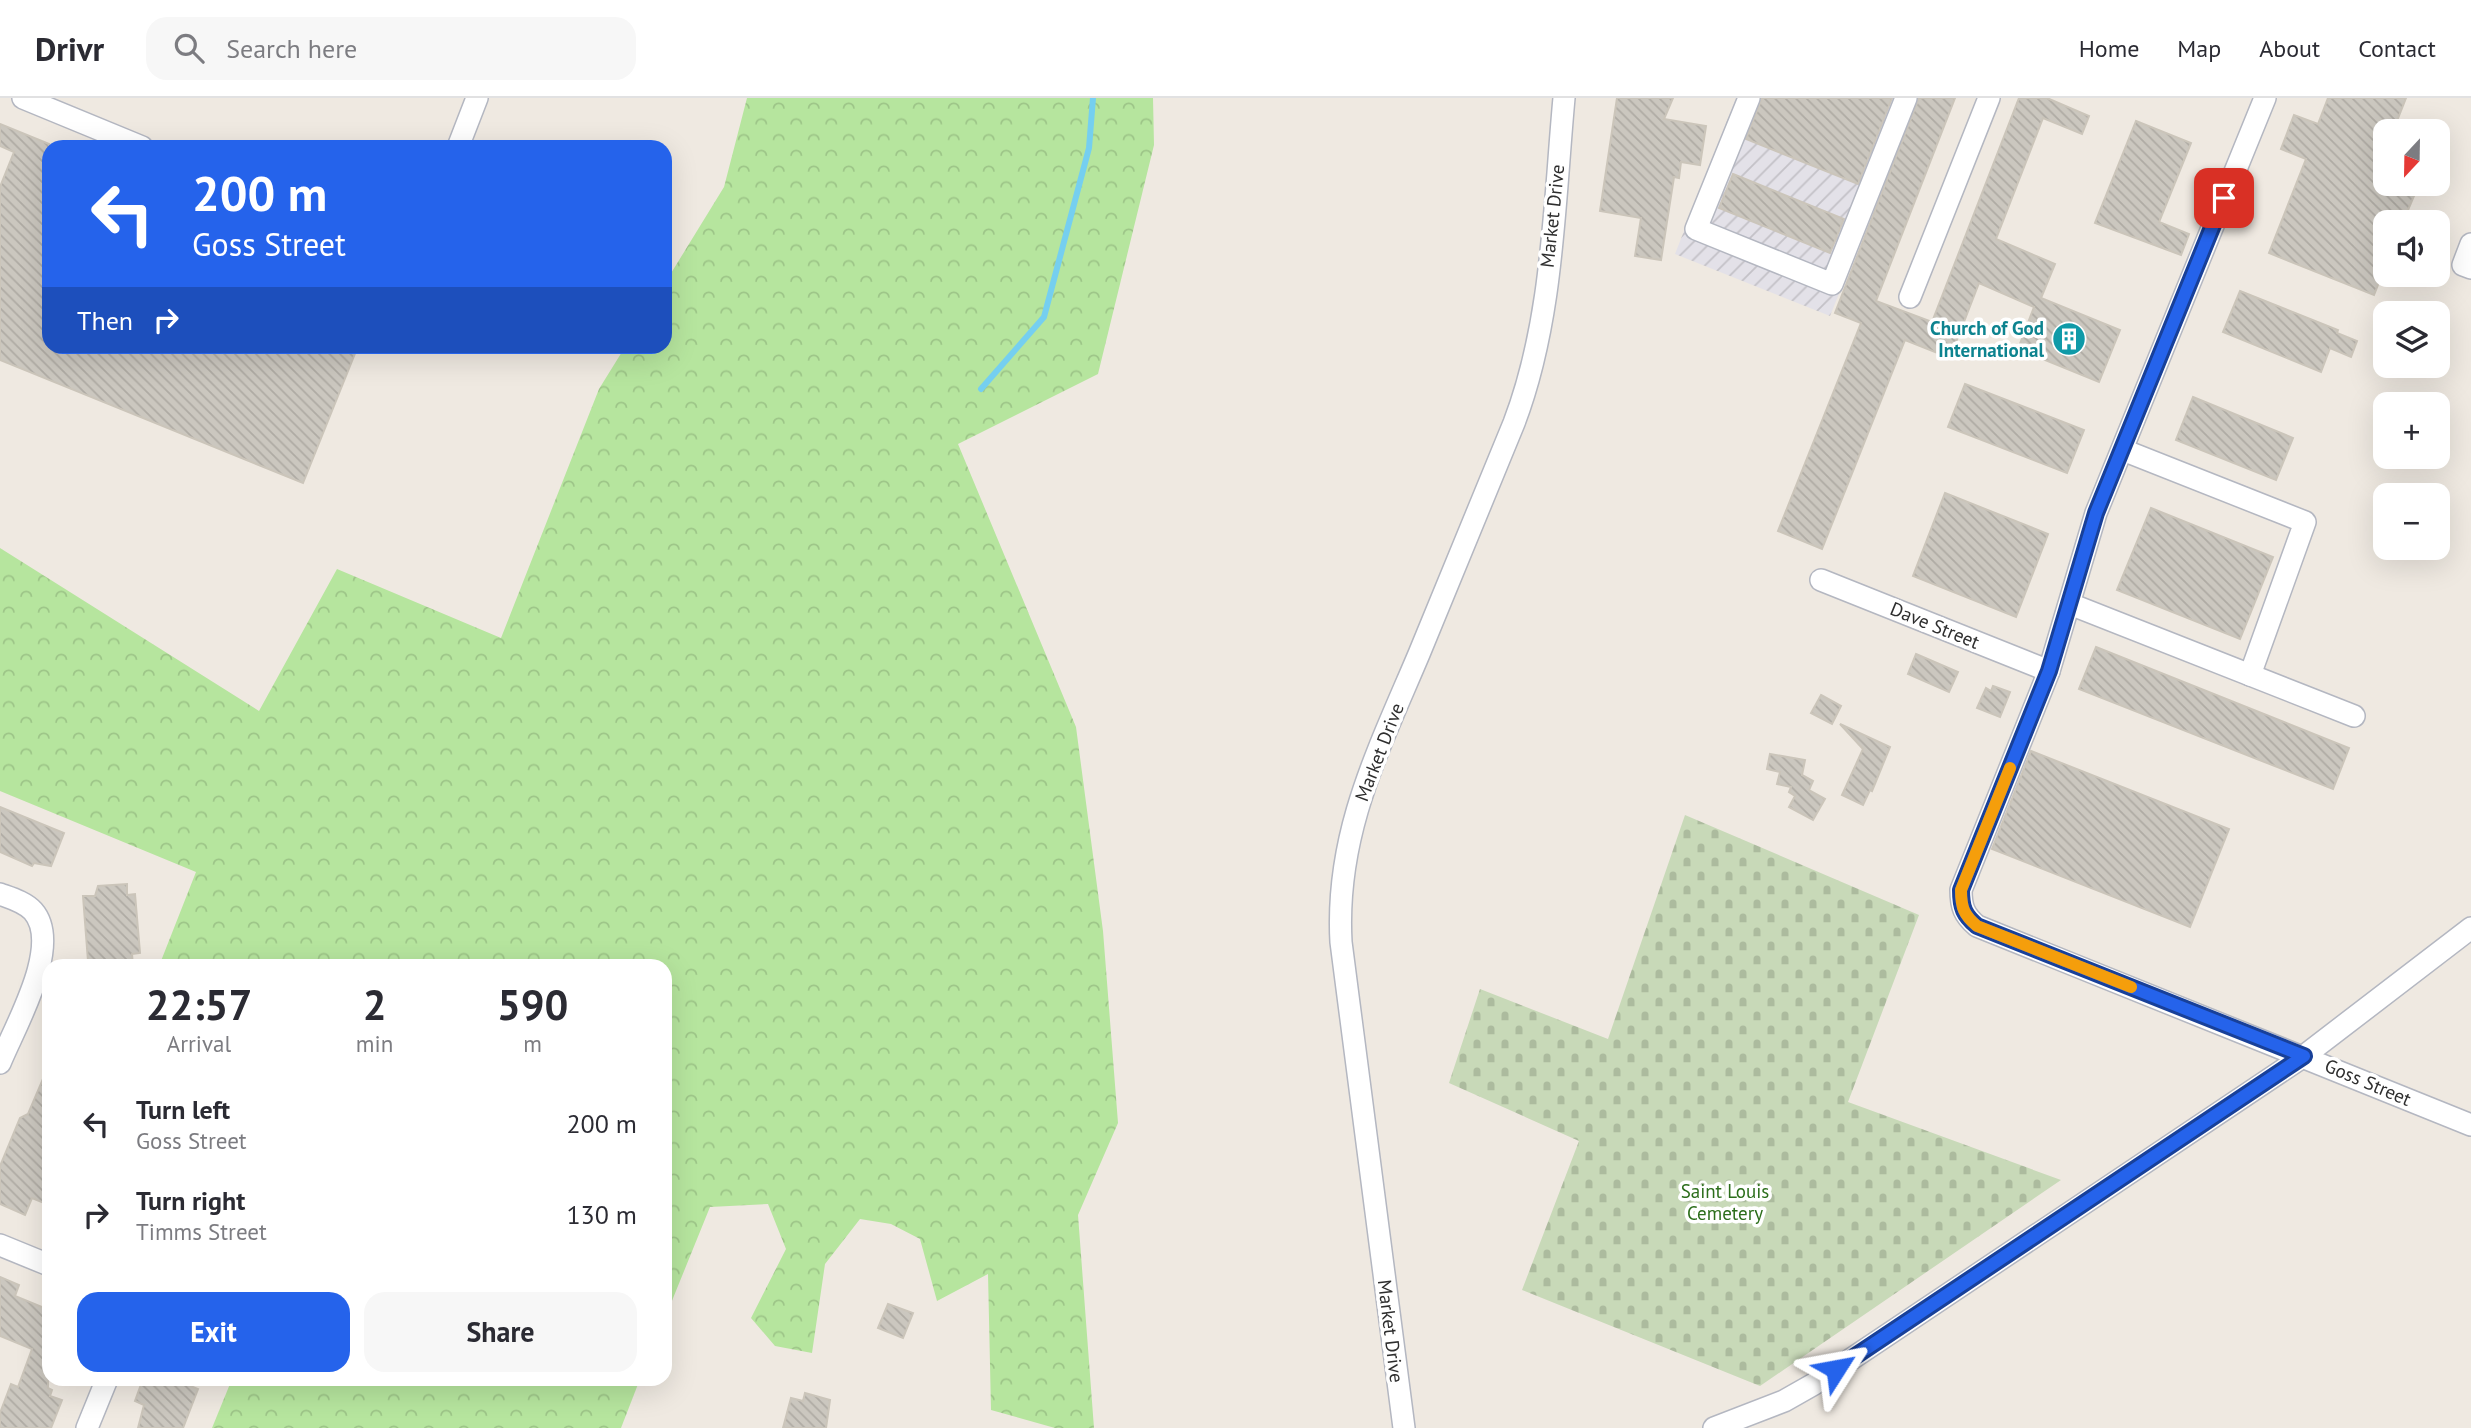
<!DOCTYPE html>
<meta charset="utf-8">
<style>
:root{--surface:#fff;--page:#f7f7f7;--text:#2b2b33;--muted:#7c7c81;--line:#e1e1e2;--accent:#2563eb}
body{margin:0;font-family:"PT Sans",sans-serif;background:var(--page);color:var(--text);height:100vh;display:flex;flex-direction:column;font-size:26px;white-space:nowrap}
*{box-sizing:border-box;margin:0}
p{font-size:23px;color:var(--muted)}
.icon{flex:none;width:38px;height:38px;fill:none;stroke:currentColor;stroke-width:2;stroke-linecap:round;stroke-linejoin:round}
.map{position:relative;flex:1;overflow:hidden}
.sheet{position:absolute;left:42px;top:861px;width:630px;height:427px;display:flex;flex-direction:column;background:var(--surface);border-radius:21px;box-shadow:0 7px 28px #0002}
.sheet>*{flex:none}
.banner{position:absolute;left:42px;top:42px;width:630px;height:214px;border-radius:21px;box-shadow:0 7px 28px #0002;background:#2563eb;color:#fff;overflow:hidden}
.needle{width:46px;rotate:202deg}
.buttons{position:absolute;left:2373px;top:21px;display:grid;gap:14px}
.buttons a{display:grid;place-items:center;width:77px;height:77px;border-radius:14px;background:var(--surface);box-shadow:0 7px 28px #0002;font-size:35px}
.pin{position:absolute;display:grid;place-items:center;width:60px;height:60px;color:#fff;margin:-30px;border-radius:14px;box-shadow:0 4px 10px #0006}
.me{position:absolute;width:77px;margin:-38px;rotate:56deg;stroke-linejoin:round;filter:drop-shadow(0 0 5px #0008)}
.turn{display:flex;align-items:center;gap:24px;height:147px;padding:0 35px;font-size:32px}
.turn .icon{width:91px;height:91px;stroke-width:2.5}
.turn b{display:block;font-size:49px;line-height:60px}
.then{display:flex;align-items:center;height:66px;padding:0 35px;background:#0003;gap:14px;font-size:26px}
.eta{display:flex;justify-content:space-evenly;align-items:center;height:119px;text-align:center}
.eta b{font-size:42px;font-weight:700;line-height:49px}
.button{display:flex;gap:14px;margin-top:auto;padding:14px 35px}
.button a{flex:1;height:80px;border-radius:21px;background:var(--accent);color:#fff;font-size:28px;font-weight:700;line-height:80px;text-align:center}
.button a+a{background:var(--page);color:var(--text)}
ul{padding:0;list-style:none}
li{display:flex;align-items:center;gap:21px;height:91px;padding:0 35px}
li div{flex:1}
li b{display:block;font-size:26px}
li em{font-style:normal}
header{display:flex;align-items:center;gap:42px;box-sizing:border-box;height:98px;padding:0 35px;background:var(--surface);border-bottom:2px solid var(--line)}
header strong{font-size:33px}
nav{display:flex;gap:38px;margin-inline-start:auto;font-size:24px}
.search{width:490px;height:63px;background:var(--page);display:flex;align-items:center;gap:18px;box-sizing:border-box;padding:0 24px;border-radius:21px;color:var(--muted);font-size:26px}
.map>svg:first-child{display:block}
</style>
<header>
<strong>Drivr</strong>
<div class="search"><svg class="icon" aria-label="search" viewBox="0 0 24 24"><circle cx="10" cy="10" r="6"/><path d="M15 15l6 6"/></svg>Search here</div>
<nav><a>Home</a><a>Map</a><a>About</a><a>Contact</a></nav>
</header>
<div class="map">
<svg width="2471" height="1330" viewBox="0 0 2471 1330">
<defs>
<pattern id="industrial-furrows" width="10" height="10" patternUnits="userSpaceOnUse" patternTransform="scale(1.75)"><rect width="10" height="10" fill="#e3e1e8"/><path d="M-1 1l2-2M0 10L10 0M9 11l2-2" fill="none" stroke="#c3c1c7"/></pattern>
<pattern id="forest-crowns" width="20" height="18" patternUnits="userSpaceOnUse" patternTransform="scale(1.75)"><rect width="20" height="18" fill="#b6e59e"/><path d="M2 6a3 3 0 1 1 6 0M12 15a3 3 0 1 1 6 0" fill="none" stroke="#9dc588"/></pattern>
<pattern id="cemetery-stones" width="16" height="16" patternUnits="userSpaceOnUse" patternTransform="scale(1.75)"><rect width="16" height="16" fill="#c8d9b8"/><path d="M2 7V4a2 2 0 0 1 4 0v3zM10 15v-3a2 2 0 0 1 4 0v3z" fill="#acbb9e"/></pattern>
<pattern id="building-back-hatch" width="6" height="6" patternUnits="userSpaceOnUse" patternTransform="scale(1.75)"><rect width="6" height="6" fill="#cbc7bf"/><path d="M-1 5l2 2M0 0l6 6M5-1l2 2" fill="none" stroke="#afaba4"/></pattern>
</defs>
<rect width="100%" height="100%" fill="#efe9e1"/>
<polygon fill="url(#industrial-furrows)" points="1736,0 1918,0 1830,218 1675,156"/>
<g fill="url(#forest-crowns)">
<polygon points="747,0 1153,0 1154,47 1098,276 958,346 1076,629 1103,833 1118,1025 1078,1117 1094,1330 1055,1330 991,1312 988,1176 937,1203 920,1141 891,1126 860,1121 825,1166 812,1255 775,1248 751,1220 786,1151 768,1106 710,1109 665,1220 665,868 159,868 196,774 0,693 0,450 259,613 337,471 501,540 599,291 625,249 665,248 665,185 724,89"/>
<polygon points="232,1281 640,1281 621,1330 212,1330"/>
</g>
<polygon fill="url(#cemetery-stones)" points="1685,717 1919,817 1848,1004 2061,1082 1760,1288 1522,1192 1579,1043 1449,985 1480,891 1608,941"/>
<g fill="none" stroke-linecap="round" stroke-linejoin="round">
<polyline stroke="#75cff0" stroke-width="6" points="981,291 1044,219 1089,50 1093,0"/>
</g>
<g fill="url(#building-back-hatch)" stroke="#cbc5ba" stroke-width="2">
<polygon points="1617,0 1673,0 1664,21 1706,28 1700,67 1681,64 1679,80 1674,79 1661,162 1635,158 1641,120 1600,113"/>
<polygon points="1762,0 1892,0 1858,86 1746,41"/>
<polygon points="1919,0 1955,0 1876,203 1932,224 2019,0 2047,0 2089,18 2082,36 2043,20 1996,141 2055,166 2041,200 2120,232 2099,284 2018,251 2034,209 1979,185 1950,260 1905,242 1822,451 1778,433 1861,225 1835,215"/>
<polygon points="2328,0 2406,0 2393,33 2385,33 2385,86 2419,86 2403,124 2385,124 2385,169 2374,197 2269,155 2306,61 2281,51 2294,17 2318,26"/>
<polygon points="2136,23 2191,45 2159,124 2189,136 2181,157 2095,125"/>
<polygon points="0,26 49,46 49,248 358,248 303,385 0,262 0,89 14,54 0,48"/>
<polygon points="1733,76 1844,121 1830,155 1719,110"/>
<polygon points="2240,193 2338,232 2337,235 2357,243 2351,259 2330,250 2321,274 2223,234"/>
<polygon points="1965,286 2084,332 2067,375 1948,329"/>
<polygon points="2193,299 2293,340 2276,382 2176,342"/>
<polygon points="1945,395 2048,436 2016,519 1913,478"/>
<polygon points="2151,410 2273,459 2240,541 2117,492"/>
<polygon points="2096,549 2349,650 2333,691 2079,591"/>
<polygon points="1916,556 1958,574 1949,594 1908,576"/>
<polygon points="1993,588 2010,594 2000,619 1977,610 1986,590 1991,593"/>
<polygon points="1821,597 1841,608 1832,626 1811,615"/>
<polygon points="1840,626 1890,649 1872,693 1870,692 1863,707 1842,697 1863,651"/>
<polygon points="2031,653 2229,731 2190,829 1992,751"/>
<polygon points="1770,656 1805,662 1802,677 1813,683 1809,692 1825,701 1813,722 1789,709 1795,698 1789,694 1791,689 1777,686 1780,674 1767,671"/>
<polygon points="0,709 64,735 51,768 34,765 32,768 0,754"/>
<polygon points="127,786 127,797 135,796 140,855 132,856 133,868 101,868 101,862 88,863 83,798 95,798 98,788"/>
<polygon points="49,967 49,1107 32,1100 25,1117 0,1106 0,1068 20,1020 28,1016"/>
<polygon points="0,1179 19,1187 15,1198 49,1212 48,1290 52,1292 50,1298 62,1302 51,1330 0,1330 0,1315 11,1286 18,1289 32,1251 0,1238"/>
<polygon points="888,1206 913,1215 903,1240 878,1230"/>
<polygon points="143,1281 190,1281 188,1287 198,1291 183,1330 138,1330 144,1307 135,1303"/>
<polygon points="805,1295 830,1302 826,1330 783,1330 791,1300 803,1303"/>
</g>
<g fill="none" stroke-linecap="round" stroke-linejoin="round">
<g stroke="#b4b7c1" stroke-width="24">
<g id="minor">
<polyline points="23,0 142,49"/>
<polyline points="1749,0 1696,131 1832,186 1906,0"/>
<path d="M2265,0L2096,415L2049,573L1961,792C1961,809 1964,817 1977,828L2471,1027"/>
<polyline points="458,49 477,0"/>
<polyline points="2471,146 2463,167 2471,170"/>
<polyline points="1910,199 1989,0"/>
<polyline points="2123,352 2305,424 2250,577"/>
<polyline points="1821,482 2049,573"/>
<polyline points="2070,506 2354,618"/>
<path d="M0,796C11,800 25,804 33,813C63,847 15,928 0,965"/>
<polyline points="0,1147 49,1167"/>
<polyline points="87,1330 107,1281"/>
<path d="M1404,1330L1341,844C1335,736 1378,653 1419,556C1451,479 1483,402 1514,325C1553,223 1554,108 1564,0"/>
<polyline points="1714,1330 1784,1303 1814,1286 2304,958 2471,830"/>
</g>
</g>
<use href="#minor" stroke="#fff" stroke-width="21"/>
</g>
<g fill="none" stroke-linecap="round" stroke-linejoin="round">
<g stroke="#184099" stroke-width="18">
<path id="route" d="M1836,1271L2304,958L1977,828C1964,817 1961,810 1961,792L2049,573L2096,415L2224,100"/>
</g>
<use href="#route" stroke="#2563eb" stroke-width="12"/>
<path stroke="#f59e0b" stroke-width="12" d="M2010,670L1961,792C1961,810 1964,817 1977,828L2131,889"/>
</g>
<defs>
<g id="building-disc" transform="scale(1.75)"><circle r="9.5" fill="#0f9aa8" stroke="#fff"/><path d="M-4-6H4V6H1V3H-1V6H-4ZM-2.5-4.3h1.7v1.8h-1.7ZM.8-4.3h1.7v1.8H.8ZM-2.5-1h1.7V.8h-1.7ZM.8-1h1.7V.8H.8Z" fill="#fff"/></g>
</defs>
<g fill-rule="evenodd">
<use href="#building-disc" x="2069" y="241"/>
</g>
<g text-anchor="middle" stroke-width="7" stroke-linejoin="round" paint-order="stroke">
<g font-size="19" fill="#2e2e2e" stroke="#fff">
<text transform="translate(1552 118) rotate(-84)" y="7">Market Drive</text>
<text transform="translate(1935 527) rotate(22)" y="7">Dave Street</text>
<text transform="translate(1379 654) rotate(-69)" y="7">Market Drive</text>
<text transform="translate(2368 984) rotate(23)" y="7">Goss Street</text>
<text transform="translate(1391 1233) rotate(83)" y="7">Market Drive</text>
</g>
<g font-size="19" font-weight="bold" fill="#0d838f" stroke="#fff" text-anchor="end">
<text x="2044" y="237">Church of God<tspan x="2044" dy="22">International</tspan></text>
</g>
<g font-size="19" fill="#2c6e1b" stroke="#fff">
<text x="1725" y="1100">Saint Louis<tspan x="1725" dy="22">Cemetery</tspan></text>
</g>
</g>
</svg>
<div class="buttons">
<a><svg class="needle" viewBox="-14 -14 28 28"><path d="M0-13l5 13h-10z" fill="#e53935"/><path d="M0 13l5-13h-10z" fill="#7c7c81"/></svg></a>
<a><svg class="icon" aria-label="sound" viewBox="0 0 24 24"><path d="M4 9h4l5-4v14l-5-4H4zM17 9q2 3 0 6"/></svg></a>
<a><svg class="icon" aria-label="layers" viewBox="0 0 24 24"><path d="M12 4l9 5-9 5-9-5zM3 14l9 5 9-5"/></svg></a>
<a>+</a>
<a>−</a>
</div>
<div class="pin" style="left:2224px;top:100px;background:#d93025"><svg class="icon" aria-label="arrive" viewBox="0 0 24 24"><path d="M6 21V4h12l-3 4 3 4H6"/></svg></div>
<svg class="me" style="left:1836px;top:1271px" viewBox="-20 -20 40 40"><path d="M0-17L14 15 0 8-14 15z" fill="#2563eb" stroke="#fff" stroke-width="4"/></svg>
<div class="banner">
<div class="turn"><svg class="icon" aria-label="left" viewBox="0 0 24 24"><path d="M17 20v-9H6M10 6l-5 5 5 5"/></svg><div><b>200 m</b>Goss Street</div></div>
<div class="then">Then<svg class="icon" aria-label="right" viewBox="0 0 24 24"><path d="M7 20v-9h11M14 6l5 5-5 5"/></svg></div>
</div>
<section class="sheet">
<div class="eta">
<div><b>22:57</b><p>Arrival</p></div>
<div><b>2</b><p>min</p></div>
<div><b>590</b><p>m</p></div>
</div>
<ul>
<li><svg class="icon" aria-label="left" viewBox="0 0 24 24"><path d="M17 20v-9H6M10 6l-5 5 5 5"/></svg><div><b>Turn left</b><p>Goss Street</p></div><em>200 m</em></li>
<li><svg class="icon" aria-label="right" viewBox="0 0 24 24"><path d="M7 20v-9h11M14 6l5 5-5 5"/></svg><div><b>Turn right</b><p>Timms Street</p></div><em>130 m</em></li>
</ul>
<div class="button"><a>Exit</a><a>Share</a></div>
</section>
</div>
